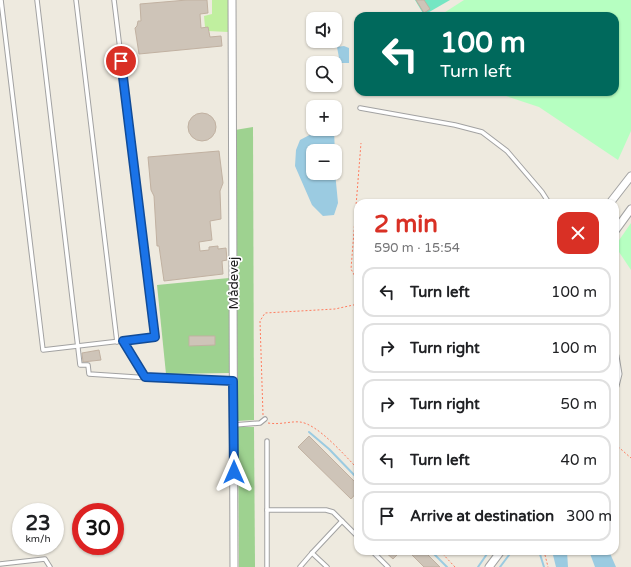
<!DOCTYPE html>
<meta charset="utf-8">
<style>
:root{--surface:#fff;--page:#f2f2f2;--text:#202124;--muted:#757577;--line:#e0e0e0;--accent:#d93025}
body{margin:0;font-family:"Varela Round",sans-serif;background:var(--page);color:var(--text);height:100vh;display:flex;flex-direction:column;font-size:15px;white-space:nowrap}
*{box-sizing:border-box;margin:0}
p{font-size:13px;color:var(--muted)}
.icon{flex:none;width:22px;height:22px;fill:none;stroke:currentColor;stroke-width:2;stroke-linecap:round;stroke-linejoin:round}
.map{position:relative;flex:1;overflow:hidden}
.details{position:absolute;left:354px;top:199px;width:265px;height:356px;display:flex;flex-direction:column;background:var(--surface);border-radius:12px;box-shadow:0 1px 3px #0004}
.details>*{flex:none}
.banner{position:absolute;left:354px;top:12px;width:265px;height:84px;border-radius:12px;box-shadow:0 1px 3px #0004;background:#00695c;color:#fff;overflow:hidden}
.buttons{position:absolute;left:306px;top:12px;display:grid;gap:8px}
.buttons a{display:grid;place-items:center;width:36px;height:36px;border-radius:8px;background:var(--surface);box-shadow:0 1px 3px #0004;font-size:20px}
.speed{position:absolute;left:12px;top:503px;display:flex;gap:8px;font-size:20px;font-weight:700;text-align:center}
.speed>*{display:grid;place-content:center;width:52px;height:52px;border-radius:50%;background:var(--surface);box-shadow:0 1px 3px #0004;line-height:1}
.speed small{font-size:10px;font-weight:400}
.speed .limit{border:6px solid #d22;background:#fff;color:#111}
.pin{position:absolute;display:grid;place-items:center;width:34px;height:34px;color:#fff;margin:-17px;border:2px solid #fff;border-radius:50%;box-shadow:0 1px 4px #0007}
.me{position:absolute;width:44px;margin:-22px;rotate:0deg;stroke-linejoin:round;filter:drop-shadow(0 0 3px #0008)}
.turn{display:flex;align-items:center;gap:14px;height:84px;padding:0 20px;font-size:18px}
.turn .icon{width:52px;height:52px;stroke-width:2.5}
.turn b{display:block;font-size:28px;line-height:34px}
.round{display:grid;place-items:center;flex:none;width:42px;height:42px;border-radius:12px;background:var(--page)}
.head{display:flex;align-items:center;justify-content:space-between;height:68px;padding:0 20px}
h1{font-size:24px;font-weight:700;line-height:30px;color:var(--accent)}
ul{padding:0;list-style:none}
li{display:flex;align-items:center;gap:12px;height:50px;margin:0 8px 6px;padding:0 12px;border:2px solid var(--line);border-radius:12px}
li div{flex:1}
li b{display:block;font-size:15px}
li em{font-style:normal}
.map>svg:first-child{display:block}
</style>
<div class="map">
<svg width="631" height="567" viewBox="0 0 631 567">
<rect width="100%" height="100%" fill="#eeeadf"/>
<polygon fill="#c0ef9f" points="212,0 228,0 228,32 208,31 208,27 205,27 204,16 212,14"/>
<g fill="#9ed290">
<polygon points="253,127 254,420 238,421 235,130"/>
<polygon points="229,278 229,373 166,374 157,285"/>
<polygon points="238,427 254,427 255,567 239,567"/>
</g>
<g fill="#b6ffc1">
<polygon points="464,0 631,0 631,131 618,160 539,107 494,92 615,92 615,16 439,16"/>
<polygon points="631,223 631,270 615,246"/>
</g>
<polygon fill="#74e6c3" points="415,0 450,0 424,15"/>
<g fill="#9bcbe1">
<polygon points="344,46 349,48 349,63 340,63 337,47"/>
<polygon points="321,129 334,129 335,156 335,151 313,151 313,173 335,172 338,203 334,215 323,216 312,205 295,166 296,150 300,140"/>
<polygon points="552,551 567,551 568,567 556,567"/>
<polygon points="589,551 609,551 616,567 595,567"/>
</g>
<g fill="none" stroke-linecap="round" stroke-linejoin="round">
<g stroke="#9bcbe1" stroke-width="2">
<polyline points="309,432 329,449 358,479"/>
<polyline points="431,551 447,567"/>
<polyline points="539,551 544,567"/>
<polyline points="478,567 489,551"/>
<polyline points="500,567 512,551"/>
</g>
</g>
<g fill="#cec4b8" stroke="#c1b1a1">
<polygon points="187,0 207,0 208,13 200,14 201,28 208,27 210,37 221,36 222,46 139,54 135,28 137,26 138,21 141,21 140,4"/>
<polygon points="416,0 424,0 430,9 424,13"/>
<circle cx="202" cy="127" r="14"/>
<polygon points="219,151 223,183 220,191 221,219 210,221 212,240 199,242 200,251 209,250 209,247 218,246 218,249 226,248 227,260 222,261 223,274 164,281 159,246 157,246 154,196 151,190 148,157"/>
<polygon points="189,336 215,336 215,345 189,346"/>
<polygon points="99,350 101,360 83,362 82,353"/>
<polygon points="309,436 358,485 358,491 351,499 298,447"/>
<polygon points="384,551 401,551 393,559"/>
<polygon points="408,551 424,551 440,567 424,567"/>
</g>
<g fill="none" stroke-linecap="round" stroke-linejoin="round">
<g stroke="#a2a2a2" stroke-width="5.5">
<g id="service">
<polyline points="1,0 43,350 155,337 114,0"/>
<polyline points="37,0 80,365 88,365 89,374 165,379 233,381"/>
<polyline points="76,0 117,342"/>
<polyline points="360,108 455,125 482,132 507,151 542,192 549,203"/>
<polyline points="123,341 145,377"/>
<polyline points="234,425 260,423 265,419"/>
<polyline points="267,510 326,510 333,512 342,521"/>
<polyline points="372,551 388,567"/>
<polyline points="0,564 45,559 50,567"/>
<polyline points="267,567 267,441"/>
<polyline points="300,567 312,553"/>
<polyline points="327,567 312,553 342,521 358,537"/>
</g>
</g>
<g stroke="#a2a2a2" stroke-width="9">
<g id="minor">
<polyline points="232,0 234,567"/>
<polyline points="610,203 631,176"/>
<polyline points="615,231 631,209"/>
<polyline points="615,356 618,374 615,386"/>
<polyline points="489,567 501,551"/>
</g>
</g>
<g stroke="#ff7d60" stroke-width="1" stroke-dasharray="2 2" stroke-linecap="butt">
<polyline points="615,248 617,247"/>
<polyline points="358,282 351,269 361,143"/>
<polyline points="263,415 260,321 265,313 335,309 358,304"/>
<path d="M268,423C281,425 290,421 300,422C318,424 345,456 358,469"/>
<polyline points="615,444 631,458"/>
<polyline points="440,551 455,567"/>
<polyline points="544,551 548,567"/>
</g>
<use href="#service" stroke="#fff" stroke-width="3.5"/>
<use href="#minor" stroke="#fff" stroke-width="7"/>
</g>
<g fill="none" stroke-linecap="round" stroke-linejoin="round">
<g stroke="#114b97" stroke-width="10">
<polyline id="route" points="121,61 155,337 123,341 145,377 233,381 234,472"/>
</g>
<use href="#route" stroke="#1a73e8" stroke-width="7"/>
</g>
<g text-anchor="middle" stroke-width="3.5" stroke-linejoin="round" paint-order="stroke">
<g font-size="13" fill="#1b1b1b" stroke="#fff">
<text transform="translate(233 283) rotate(-90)" y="5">Mådevej</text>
</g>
</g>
</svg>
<div class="buttons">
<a><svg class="icon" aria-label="sound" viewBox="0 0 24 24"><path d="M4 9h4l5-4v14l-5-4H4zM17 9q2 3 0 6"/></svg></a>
<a><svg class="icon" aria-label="search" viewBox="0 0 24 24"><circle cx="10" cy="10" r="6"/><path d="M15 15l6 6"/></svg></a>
<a>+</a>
<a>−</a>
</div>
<div class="speed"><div>23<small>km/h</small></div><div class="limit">30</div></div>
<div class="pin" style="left:121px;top:61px;background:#d93025"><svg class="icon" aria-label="arrive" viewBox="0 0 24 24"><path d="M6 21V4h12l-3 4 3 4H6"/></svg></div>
<svg class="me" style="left:234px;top:472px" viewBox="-20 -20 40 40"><path d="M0-17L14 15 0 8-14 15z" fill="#1a73e8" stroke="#fff" stroke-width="4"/></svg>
<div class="banner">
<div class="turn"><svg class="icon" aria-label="left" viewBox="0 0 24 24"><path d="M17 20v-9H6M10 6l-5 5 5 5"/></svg><div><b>100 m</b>Turn left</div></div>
</div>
<section class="details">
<div class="head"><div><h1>2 min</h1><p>590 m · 15:54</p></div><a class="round" style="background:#d93025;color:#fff"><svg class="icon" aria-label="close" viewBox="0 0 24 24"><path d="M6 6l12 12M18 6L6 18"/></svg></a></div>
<ul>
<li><svg class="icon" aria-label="left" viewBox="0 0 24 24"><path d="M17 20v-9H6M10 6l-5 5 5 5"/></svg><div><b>Turn left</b></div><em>100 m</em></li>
<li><svg class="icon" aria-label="right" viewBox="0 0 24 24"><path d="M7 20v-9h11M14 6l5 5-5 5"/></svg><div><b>Turn right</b></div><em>100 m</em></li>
<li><svg class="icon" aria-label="right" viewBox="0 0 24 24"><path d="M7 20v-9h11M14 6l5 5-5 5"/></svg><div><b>Turn right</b></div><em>50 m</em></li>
<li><svg class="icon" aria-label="left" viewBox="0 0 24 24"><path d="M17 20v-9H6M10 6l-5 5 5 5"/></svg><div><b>Turn left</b></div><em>40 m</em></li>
<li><svg class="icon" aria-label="arrive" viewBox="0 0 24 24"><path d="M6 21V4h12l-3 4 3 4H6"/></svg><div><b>Arrive at destination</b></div><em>300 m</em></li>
</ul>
</section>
</div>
